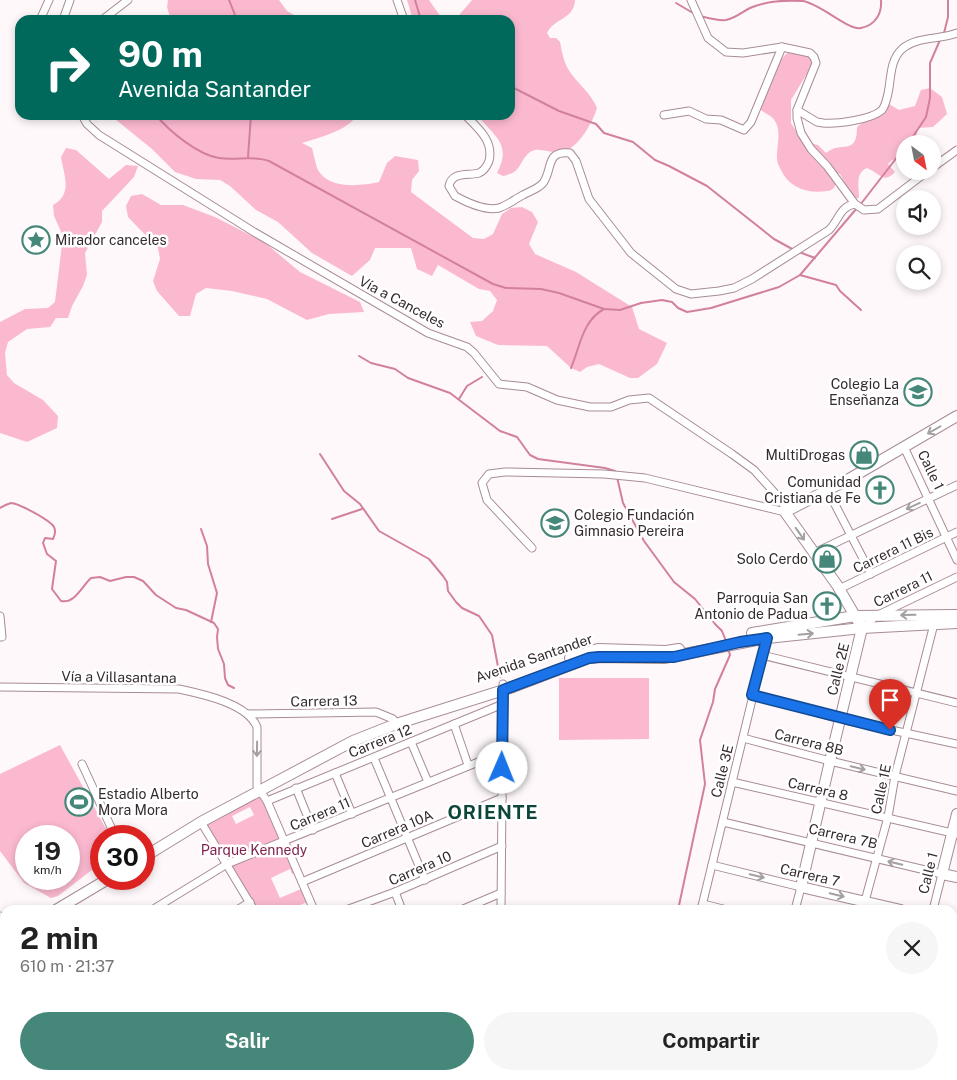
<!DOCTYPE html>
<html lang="es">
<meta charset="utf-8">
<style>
:root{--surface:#fff;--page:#f6f6f6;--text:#222;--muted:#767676;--accent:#458778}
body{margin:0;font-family:"Public Sans",sans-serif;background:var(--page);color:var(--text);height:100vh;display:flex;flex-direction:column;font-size:19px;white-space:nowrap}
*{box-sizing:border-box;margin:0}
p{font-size:16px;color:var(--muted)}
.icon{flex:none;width:28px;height:28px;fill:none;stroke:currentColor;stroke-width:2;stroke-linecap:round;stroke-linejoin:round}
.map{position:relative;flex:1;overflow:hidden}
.side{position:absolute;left:0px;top:905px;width:958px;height:175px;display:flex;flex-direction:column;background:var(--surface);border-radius:15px 15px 0 0;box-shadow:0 2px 8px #0003}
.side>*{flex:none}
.top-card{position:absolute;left:15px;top:15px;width:500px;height:105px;border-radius:15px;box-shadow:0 2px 8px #0003;background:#00695c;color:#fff;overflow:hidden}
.needle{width:32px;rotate:148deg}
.tools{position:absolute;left:896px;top:135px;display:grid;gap:10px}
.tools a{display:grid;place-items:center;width:45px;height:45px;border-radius:50%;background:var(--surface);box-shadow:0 2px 8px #0003;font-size:25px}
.speed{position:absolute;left:15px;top:825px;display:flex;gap:10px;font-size:25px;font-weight:700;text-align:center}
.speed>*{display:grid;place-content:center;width:65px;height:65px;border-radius:50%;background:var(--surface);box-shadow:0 2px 8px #0003;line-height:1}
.speed small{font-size:12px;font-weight:400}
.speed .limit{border:8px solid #d22;background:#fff;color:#111}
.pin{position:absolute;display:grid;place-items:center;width:42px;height:42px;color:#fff;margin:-51px -21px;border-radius:50% 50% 50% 0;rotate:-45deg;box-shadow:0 0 5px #0007}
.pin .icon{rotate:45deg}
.me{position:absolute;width:55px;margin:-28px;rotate:1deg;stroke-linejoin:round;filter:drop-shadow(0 0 4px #0008)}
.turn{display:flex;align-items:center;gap:18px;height:105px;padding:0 20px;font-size:22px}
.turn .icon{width:65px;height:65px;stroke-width:2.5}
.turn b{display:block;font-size:35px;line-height:42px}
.round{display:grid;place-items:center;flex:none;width:52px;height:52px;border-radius:26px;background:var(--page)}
.overview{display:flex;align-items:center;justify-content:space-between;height:85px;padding:0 20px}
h1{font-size:30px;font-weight:700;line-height:38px}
.action{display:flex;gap:10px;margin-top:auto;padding:10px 20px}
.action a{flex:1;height:58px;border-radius:30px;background:var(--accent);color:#fff;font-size:20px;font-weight:700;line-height:58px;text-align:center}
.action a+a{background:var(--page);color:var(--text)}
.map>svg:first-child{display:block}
</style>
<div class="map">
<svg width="957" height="1080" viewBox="0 0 957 1080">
<rect width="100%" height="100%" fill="#fef8fa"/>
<g fill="#fbb9d0" fill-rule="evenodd">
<polygon points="168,0 279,0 287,11 303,20 175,20 170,17 167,7"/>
<polygon points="407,0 429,0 443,20 413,20"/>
<path d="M472,0H575C574,20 555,17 547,33L550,38H556L560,42C562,52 564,64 570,72C579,85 591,93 597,108C593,122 578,149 562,152C554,154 543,149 535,150C523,153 522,167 514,172C511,174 506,175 503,176L497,173C512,144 495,137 477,115H510V20H455Z"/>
<path d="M799,52L809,57L812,61L811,67L791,100V123L798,134L807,142L818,145L826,153C841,140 857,157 857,127L862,123L878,117L889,104L899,110L915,106L921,90L930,88L942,97L947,114L933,127L917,128V134L912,144H905V159L892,160L888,164L895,172C884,185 878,172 867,168C855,173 859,186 859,198H853L840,174L835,173C836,182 837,190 827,191C808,194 789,188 781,170C779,166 777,163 777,159C776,147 782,132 775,121C771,114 764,114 760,109L771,70L787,53Z"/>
<path d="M110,115H357C349,130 318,138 302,143L312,148C314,155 315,162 317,168C327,190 360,186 379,182L387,163L395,156L418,160L419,171L412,180L411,192L473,238L484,239L493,234L502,214L511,208L522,207L532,212L538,222L529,244L535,254L576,272L632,307L639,329L667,343L657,364L638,378H630L599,364L587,367L580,372L571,368L547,346L498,345L476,336L470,322L482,321L493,311L497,300L490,291L479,289L438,265L432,276L417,269L411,248H375L370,260L352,276L312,253L278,222L256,210L230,186L220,180L196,179L175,172L152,149Z"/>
<path d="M66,148L76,150L109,179L126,165L138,166L134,177L102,211V222L85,253L87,275L83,286L72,306L68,318H56L50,327L27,329L8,342L5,353L7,375L14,383L43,400L58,416L57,428L27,442L0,433V322L25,309L48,308L55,302L63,236L54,216L53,205C73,194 64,176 61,157Z"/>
<polygon points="142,194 161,205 183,205 215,217 264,242 300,272 360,302 364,312 329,314 307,320 267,299 232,291 206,288 196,294 190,316 179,316 157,291 153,281 160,259 158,248 128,217 126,206 131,196"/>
<polygon points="559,678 649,678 649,739 559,740"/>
<path d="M60,745L110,836H101V863L58,896L51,898L24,883L0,851V774ZM26,836H69V879H26Z"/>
<path d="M260,790L310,901L288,910H254L201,822ZM250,807L254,815L236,824L232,816ZM290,869L292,874H294L301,889L280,898L271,878Z"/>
<polygon points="0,933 5,934 5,963 0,989"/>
</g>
<polygon fill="#d2809e" points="957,983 957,1004 953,1006 953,984"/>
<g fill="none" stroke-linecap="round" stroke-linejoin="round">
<g stroke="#d2809e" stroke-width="2">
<polyline points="229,0 237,20"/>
<polyline points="415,0 421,20"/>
<polyline points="676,3 693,13"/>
<path d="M700,16C708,18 718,21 726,20C736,18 742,12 750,8C766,1 787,0 803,1C821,4 849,31 861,28C876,25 882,13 881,0"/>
<polyline points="944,33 948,17 948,0"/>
<polyline points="510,86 559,111 596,124 604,133 633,142 655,160 669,166 707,186 774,239 794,250"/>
<path d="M156,115C169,131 198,155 219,158C236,161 253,155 269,161L493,284L506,288L541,289L559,293L604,309L620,310L641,303L662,300L672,302L678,308L687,312L711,308L779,287L800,275L857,208"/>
<polyline points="908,144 926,117 930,98 930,63 940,40"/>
<polyline points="248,157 251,115"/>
<polyline points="860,205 905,147"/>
<polyline points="799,252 815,258"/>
<polyline points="800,275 836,285 840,291 861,310"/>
<polyline points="359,356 371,363 395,369 408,378 450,393 500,431 517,437 530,455 538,459 605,468 615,471 616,473"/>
<path d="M571,368C580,347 582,321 604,309"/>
<polyline points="459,399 467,386 482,377"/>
<polyline points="320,454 344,491 360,504 379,531 429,559 443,576 447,582 448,591 456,602 462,608 479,616 492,635 500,677"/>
<polyline points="617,477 623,503 644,541 674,582 695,599 715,624 722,631 726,641"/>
<path d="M0,508C3,506 7,504 11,503C18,503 50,520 54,527C56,531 55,535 53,539L45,538L43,543L47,554L56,561L52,589L61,601C75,604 82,586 91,578L100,577L110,581L126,577H134L143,581L156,595L176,608L186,610L214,623L218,629L217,637L218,649L224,664L225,678L228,685L234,688"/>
<polyline points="332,519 362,509"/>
<polyline points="201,529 207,546 208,564 217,593 211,622"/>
<polyline points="678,910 705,784 700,740 713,702 715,689 730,655 728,648"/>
</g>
<g stroke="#a78c95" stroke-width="9">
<g id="street">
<polyline points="397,0 404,20"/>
<polyline points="691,0 708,38 726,52 743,53 782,47 810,53 814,57 816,63 797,110 797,118 801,133 811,149 827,166 855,204 864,210 878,209 928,171"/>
<polyline points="40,20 49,0"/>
<polyline points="63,20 70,0"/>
<polyline points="102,20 128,0"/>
<path d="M797,110L817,122L823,123C837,124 871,120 882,110C886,105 888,94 889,88C891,75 891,59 902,49C917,36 940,40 957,33"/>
<polyline points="82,115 87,124 99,135 254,232 428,333 467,347 474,353 499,384 527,387 557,400 590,407 611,407 629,400 649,398 732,454 754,470 783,502 785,512 645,478 604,474 505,472 489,474 482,483 487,500 532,548"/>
<path d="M465,115C478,128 494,141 489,161C487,166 484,171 479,173C468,176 452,171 449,186L455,196C466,202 486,211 499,208C508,205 515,199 523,195C530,191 538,189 543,183C553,170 545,150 570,153L576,161L589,199L631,253L676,289L691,294L719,291L734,288L752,279L829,230C839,220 840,206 855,204"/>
<polyline points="664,115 689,111 706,119 721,120 744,130 751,122 782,47"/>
<polyline points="932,168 957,150"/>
<polyline points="904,447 957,560"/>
<polyline points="828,491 871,574"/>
<polyline points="814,553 957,485"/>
<polyline points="839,589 957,532"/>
<polyline points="0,616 2,637 0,637"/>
<polyline points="862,628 876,616 957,577"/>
<polyline points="762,655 957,703"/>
<path d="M0,687L179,689C202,694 247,703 257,727V786L267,801L314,910"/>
<polyline points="752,695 840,719 957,744"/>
<polyline points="248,714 376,712 393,719 396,724"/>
<polyline points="454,724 468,765"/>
<polyline points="743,738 830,761 957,791"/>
<polyline points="411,742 428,782"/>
<polyline points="374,758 425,880"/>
<polyline points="82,764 115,836"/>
<polyline points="335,773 352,814"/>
<polyline points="732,782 957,834"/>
<polyline points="296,788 313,830"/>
<polyline points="267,801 503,704"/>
<polyline points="201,822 254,910"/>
<polyline points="723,822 942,874 933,910"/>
<polyline points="712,865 801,887 795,910"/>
<polyline points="302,882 502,798"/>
<polyline points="395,892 402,910"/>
<polyline points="865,901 888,817 895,776 934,624"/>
<polyline points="703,904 727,910"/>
<polyline points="152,910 227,864 503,752"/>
<polyline points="237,910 250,902"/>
<polyline points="346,910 395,892 502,846"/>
<polyline points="461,910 501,893"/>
<polyline points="501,910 503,684"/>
<polyline points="701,910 767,638"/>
<polyline points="0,916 5,925"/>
<polyline points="952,949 957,946"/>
</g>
</g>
<g stroke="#a78c95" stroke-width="12">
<g id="secondary">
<polyline points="752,633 855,616 957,615"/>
<polyline points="570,658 598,649 666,651 679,649"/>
<polyline points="957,814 942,874 957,877"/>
<polyline points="144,857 201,822 353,741 396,724 513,687 589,658 599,657 664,658 767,638 862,628 957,623"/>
<polyline points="56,910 108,879"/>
<polyline points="901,910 801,887 830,761 862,628 837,585 785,512 849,479 957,416"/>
<polyline points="952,921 957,922"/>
<polyline points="0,933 5,934"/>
</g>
</g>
<use href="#street" stroke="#fff" stroke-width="7"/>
<use href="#secondary" stroke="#fff" stroke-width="10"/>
</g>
<defs><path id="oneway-shaft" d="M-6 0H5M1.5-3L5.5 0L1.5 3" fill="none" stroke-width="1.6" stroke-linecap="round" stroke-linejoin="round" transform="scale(1.25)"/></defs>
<g stroke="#a49fa1">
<use href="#oneway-shaft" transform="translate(934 430) rotate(150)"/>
<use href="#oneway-shaft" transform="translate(913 506) rotate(155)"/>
<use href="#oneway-shaft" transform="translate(800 534) rotate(55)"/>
<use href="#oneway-shaft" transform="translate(908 615) rotate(179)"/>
<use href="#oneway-shaft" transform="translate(806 634) rotate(-5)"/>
<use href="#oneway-shaft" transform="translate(257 749) rotate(91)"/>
<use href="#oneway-shaft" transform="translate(858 768) rotate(13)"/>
<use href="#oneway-shaft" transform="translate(895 863) rotate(-167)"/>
<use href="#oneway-shaft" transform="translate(757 876) rotate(14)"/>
<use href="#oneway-shaft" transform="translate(837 895) rotate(13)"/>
</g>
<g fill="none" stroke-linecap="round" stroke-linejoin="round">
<g stroke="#114b97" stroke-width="12">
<polyline id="route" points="502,768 503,690 589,658 599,657 674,657 740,642 767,638 752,695 890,730"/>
</g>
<use href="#route" stroke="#1a73e8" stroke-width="9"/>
</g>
<defs>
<g id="sight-ring" transform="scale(1.4375)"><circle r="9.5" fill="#fff" stroke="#458778" stroke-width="1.5"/><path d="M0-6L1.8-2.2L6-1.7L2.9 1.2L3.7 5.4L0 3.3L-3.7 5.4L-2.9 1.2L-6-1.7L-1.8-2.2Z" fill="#458778"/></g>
<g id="school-ring" transform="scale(1.4375)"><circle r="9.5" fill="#fff" stroke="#458778" stroke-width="1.5"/><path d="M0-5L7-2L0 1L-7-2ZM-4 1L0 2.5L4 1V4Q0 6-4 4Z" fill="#458778"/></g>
<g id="shop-ring" transform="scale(1.4375)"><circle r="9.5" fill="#fff" stroke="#458778" stroke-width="1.5"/><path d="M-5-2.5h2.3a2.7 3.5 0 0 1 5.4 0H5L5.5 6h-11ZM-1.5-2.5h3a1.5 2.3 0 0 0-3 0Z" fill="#458778"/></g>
<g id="church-ring" transform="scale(1.4375)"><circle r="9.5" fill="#fff" stroke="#458778" stroke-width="1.5"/><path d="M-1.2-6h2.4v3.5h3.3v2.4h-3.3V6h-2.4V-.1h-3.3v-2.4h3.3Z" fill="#458778"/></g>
<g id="stadium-ring" transform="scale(1.4375)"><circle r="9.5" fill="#fff" stroke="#458778" stroke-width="1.5"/><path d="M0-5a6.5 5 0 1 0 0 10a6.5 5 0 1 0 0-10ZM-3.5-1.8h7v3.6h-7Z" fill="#458778"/></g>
</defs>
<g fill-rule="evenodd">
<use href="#sight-ring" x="36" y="240"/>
<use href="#school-ring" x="918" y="392"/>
<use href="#shop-ring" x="864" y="455"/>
<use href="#church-ring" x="880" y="490"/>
<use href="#school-ring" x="555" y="523"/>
<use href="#shop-ring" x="827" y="559"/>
<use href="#church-ring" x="827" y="606"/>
<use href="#stadium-ring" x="79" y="802"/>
</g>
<g text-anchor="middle" stroke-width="5" stroke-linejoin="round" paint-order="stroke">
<g font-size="14" fill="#352a2e" stroke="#fff" text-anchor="end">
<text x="55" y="245" text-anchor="start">Mirador canceles</text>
<text x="899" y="389">Colegio La<tspan x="899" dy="16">Enseñanza</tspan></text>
<text x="845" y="460">MultiDrogas</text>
<text x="861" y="487">Comunidad<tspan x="861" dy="16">Cristiana de Fe</tspan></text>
<text x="574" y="520" text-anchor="start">Colegio Fundación<tspan x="574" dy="16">Gimnasio Pereira</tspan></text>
<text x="808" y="564">Solo Cerdo</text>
<text x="808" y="603">Parroquia San<tspan x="808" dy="16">Antonio de Padua</tspan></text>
<text x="98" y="799" text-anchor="start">Estadio Alberto<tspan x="98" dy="16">Mora Mora</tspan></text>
</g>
<g font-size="14" fill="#352a2e" stroke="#fff">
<text transform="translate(402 302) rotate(28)" y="5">Vía a Canceles</text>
<text transform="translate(931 470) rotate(64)" y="5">Calle 1</text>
<text transform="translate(893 550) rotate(-26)" y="5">Carrera 11 Bis</text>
<text transform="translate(903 589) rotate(-26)" y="5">Carrera 11</text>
<text transform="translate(534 658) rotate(-19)" y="5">Avenida Santander</text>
<text transform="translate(838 669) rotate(-76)" y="5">Calle 2E</text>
<text transform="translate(119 677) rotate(1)" y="5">Vía a Villasantana</text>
<text transform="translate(324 701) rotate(-1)" y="5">Carrera 13</text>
<text transform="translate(380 741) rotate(-22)" y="5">Carrera 12</text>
<text transform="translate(809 742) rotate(14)" y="5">Carrera 8B</text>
<text transform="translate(722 771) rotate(-76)" y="5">Calle 3E</text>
<text transform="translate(818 789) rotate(13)" y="5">Carrera 8</text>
<text transform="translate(881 789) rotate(-78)" y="5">Calle 1E</text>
<text transform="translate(320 814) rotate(-23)" y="5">Carrera 11</text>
<text transform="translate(397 829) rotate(-23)" y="5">Carrera 10A</text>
<text transform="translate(843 836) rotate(13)" y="5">Carrera 7B</text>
<text transform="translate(420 868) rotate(-23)" y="5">Carrera 10</text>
<text transform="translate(928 873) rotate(-76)" y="5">Calle 1</text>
<text transform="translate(810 875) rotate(13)" y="5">Carrera 7</text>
</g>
<g font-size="14" fill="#7f1f4b" stroke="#fff">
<text x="254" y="855">Parque Kennedy</text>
</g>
<g font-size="19" font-weight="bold" letter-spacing="1" fill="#0c463b" stroke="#fff">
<text x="493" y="819">ORIENTE</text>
</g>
</g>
</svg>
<div class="tools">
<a><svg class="needle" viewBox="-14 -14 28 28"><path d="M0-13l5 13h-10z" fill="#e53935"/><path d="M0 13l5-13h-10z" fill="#767676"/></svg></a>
<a><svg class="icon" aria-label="sound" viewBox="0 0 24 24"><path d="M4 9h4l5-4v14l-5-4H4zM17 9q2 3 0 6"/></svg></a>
<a><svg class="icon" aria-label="search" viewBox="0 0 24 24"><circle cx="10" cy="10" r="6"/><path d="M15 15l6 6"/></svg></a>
</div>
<div class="speed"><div>19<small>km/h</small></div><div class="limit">30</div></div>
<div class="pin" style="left:890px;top:730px;background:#d93025"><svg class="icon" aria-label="arrive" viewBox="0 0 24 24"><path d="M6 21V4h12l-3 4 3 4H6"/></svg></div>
<svg class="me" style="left:502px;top:768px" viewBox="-20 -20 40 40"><circle r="19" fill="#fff"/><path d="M0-13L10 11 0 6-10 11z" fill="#1a73e8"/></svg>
<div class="top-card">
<div class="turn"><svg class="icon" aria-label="right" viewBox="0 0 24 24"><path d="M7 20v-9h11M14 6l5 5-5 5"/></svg><div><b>90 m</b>Avenida Santander</div></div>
</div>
<section class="side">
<div class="overview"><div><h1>2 min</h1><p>610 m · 21:37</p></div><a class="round"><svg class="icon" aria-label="close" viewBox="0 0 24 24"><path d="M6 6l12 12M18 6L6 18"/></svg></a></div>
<div class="action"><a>Salir</a><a>Compartir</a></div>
</section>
</div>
